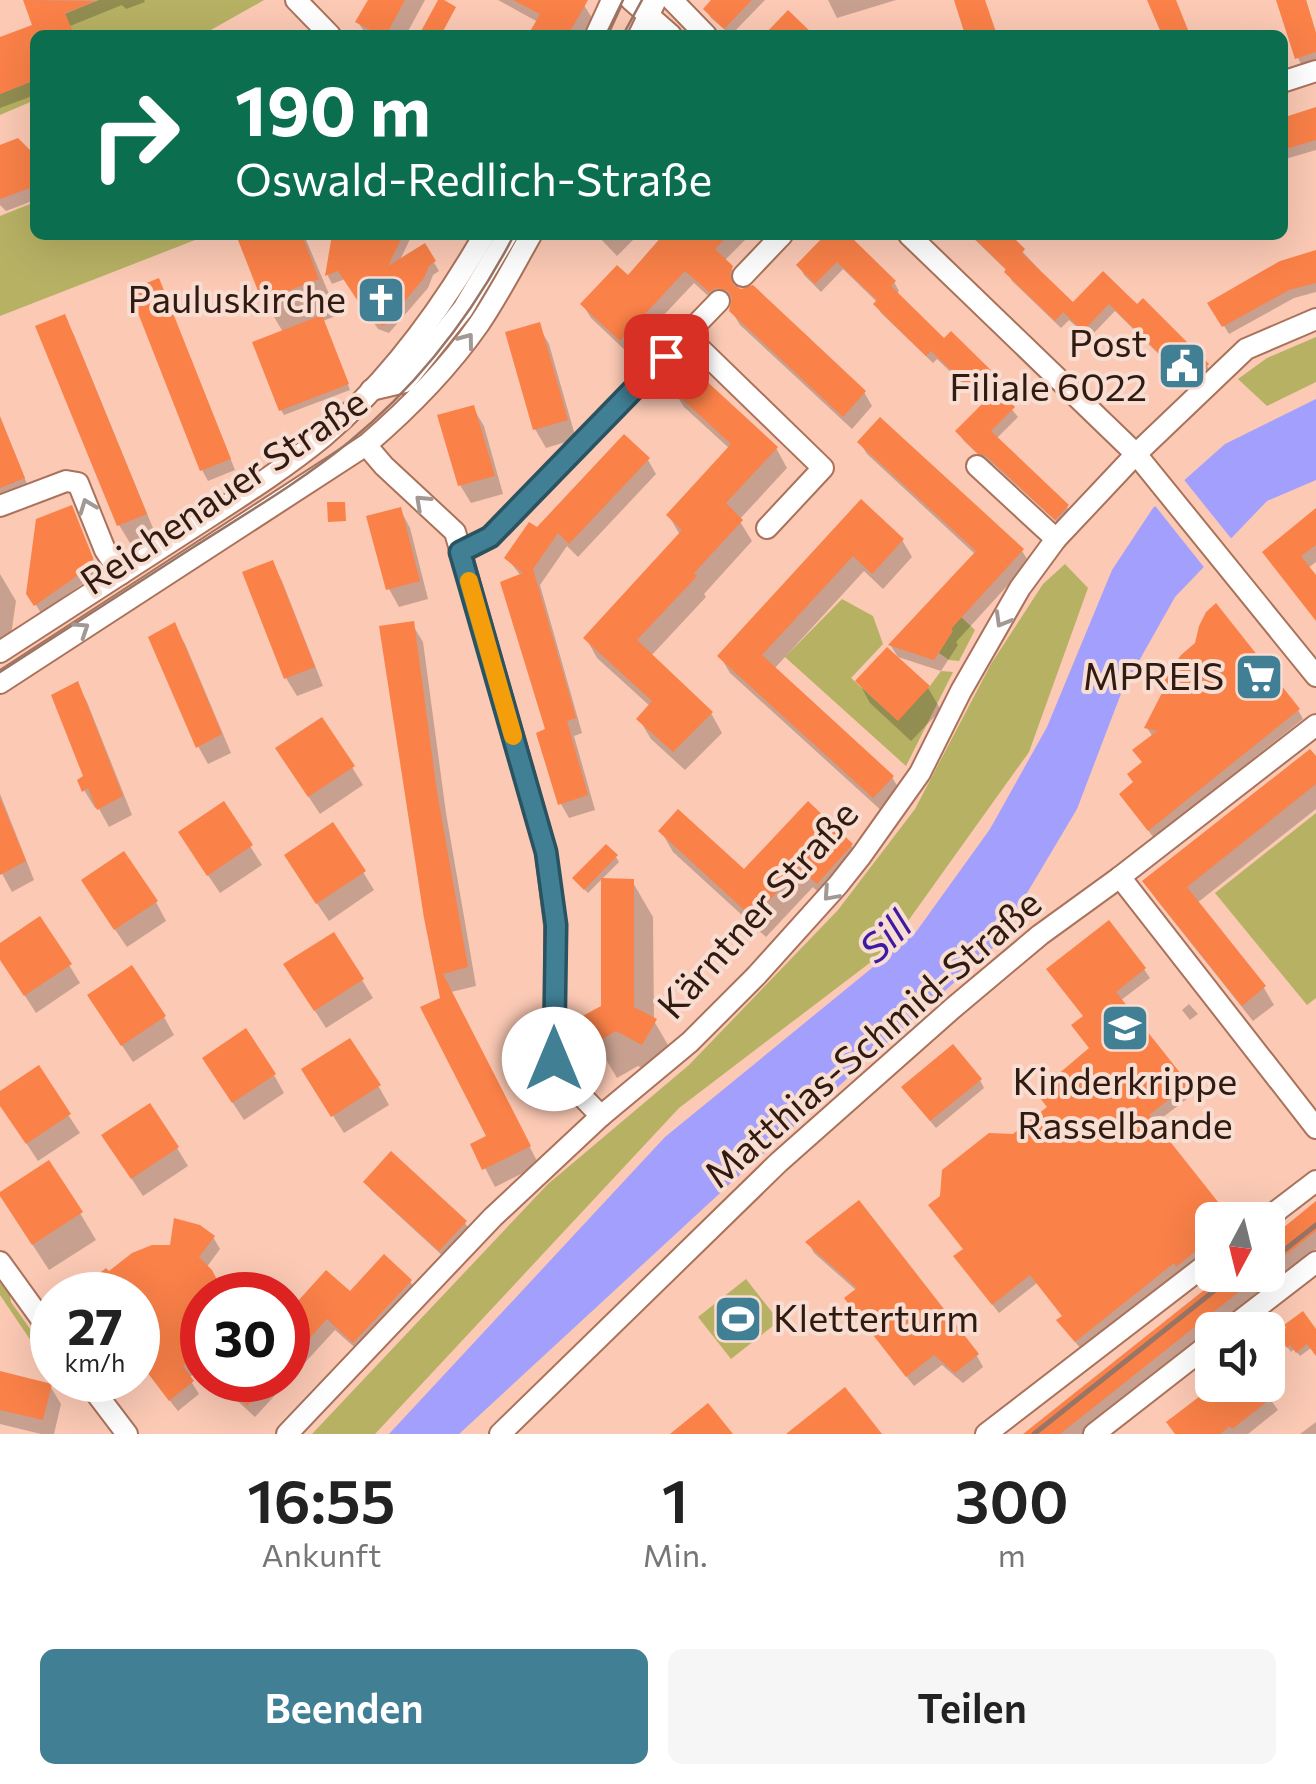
<!DOCTYPE html>
<html lang="de">
<meta charset="utf-8">
<style>
:root{--surface:#fff;--page:#f6f6f6;--text:#222;--muted:#767676;--accent:#417f95}
body{margin:0;font-family:Commissioner,sans-serif;background:var(--page);color:var(--text);height:100vh;display:flex;flex-direction:column;font-size:38px;white-space:nowrap}
*{box-sizing:border-box;margin:0}
p{font-size:32px;color:var(--muted)}
.icon{flex:none;width:55px;height:55px;fill:none;stroke:currentColor;stroke-width:2;stroke-linecap:round;stroke-linejoin:round}
.map{position:relative;height:1434px;overflow:hidden}
.details{display:flex;flex-direction:column;background:var(--surface);flex:1}
.details>*{flex:none}
.hud{position:absolute;left:30px;top:30px;width:1258px;height:210px;border-radius:15px;box-shadow:0 10px 40px #0002;background:#0b6e4f;color:#fff;overflow:hidden}
.needle{width:65px;rotate:187deg}
.fabs{position:absolute;left:1195px;top:1202px;display:grid;gap:20px}
.fabs a{display:grid;place-items:center;width:90px;height:90px;border-radius:15px;background:var(--surface);box-shadow:0 10px 40px #0002;font-size:50px}
.speed{position:absolute;left:30px;top:1272px;display:flex;gap:20px;font-size:50px;font-weight:700;text-align:center}
.speed>*{display:grid;place-content:center;width:130px;height:130px;border-radius:50%;background:var(--surface);box-shadow:0 10px 40px #0002;line-height:1}
.speed small{font-size:25px;font-weight:400}
.speed .limit{border:15px solid #d22;background:#fff;color:#111}
.pin{position:absolute;display:grid;place-items:center;width:85px;height:85px;color:#fff;margin:-42px;border-radius:20px;box-shadow:0 5px 15px #0006}
.me{position:absolute;width:110px;margin:-55px;rotate:0deg;stroke-linejoin:round;filter:drop-shadow(0 0 8px #0008)}
.turn{display:flex;align-items:center;gap:35px;height:210px;padding:0 40px;font-size:45px}
.turn .icon{width:130px;height:130px;stroke-width:2.5}
.turn b{display:block;font-size:70px;line-height:85px}
.eta{display:flex;justify-content:space-evenly;align-items:center;height:170px;text-align:center}
.eta b{font-size:60px;font-weight:600;line-height:70px}
.primary-button{display:flex;gap:20px;margin-top:auto;padding:20px 40px}
.primary-button a{flex:1;height:115px;border-radius:15px;background:var(--accent);color:#fff;font-size:40px;font-weight:600;line-height:115px;text-align:center}
.primary-button a+a{background:var(--page);color:var(--text)}
.map>svg:first-child{display:block}
</style>
<div class="map">
<svg width="1316" height="1434" viewBox="0 0 1316 1434">
<rect width="100%" height="100%" fill="#fbc9b4"/>
<g fill="#b7b164">
<polygon points="99,0 264,0 202,35 74,35 62,15"/>
<polygon points="35,80 35,100 0,115 0,94"/>
<polygon points="35,202 35,235 208,235 0,316 0,216"/>
<polygon points="1316,337 1316,382 1267,406 1238,379 1267,358"/>
<polygon points="1065,564 1088,588 1029,752 888,949 679,1108 375,1434 312,1434 548,1184 689,1065 838,910 915,809 991,664 1043,584"/>
<polygon points="842,599 873,616 883,644 851,678 897,720 930,686 941,671 953,672 906,766 785,657"/>
<polygon points="961,617 975,630 959,661 949,660 939,653 952,631 951,629"/>
<polygon points="1316,813 1316,998 1307,1005 1215,893"/>
<polygon points="746,1279 779,1321 731,1359 698,1317"/>
<polygon points="0,1283 9,1291 11,1302 52,1360 52,1372 0,1295"/>
</g>
<polygon fill="#a39ffc" points="1316,399 1316,480 1267,501 1175,597 1122,691 1077,809 996,945 732,1182 459,1434 389,1434 665,1137 916,932 990,829 1047,727 1112,570 1153,508 1225,444"/>
<polygon fill="#fbc9b4" points="1181,476 1234,542 1207,571 1152,502"/>
<g fill="#0003">
<polygon points="25,0 144,0 145,2 126,9 122,5 70,26 74,35 35,35 35,95 0,108 0,40 36,26"/>
<polygon points="370,0 425,0 406,35 366,35 358,22"/>
<polygon points="498,0 576,0 584,5 592,18 583,35 531,35 538,22"/>
<polygon points="715,0 765,0 731,35 711,18 706,9"/>
<polygon points="828,0 896,0 837,18"/>
<polygon points="1279,0 1306,0 1316,33 1316,62 1302,66 1298,58"/>
<polygon points="1316,110 1316,150 1282,160 1282,120"/>
<polygon points="0,148 35,158 35,200 6,211 0,205"/>
<polygon points="238,235 304,235 338,315 323,321 350,390 284,415 281,410 283,332 264,300"/>
<polygon points="334,235 412,235 399,262 424,246 439,271 433,275 428,288 389,333 378,329 345,279 332,284 328,276"/>
<polygon points="597,235 638,235 617,256"/>
<polygon points="667,235 750,235 724,261 731,268 739,282 737,290 864,392 872,406 852,429 740,325 731,310 734,303 725,301 718,305 694,283 628,353 591,318 583,305 628,278"/>
<polygon points="829,235 845,235 894,282 899,291 896,294 944,341 1001,384 1007,393 1002,397 1018,417 996,439 1067,507 1072,516 1062,527 994,465 985,461 964,441 958,432 985,405 937,359 933,363 881,313 876,304 878,303 843,269 821,292 804,275 799,266"/>
<polygon points="970,235 1007,235 1073,306 1103,274 1207,366 1212,374 1196,391 1115,311 1089,338 1069,320 1061,328 1012,281 1007,271"/>
<polygon points="1316,253 1316,292 1294,298 1229,334 1210,303"/>
<polygon points="164,292 235,470 208,481 202,470"/>
<polygon points="64,317 74,335 155,533 130,543 119,525"/>
<polygon points="538,325 549,344 576,439 546,448 535,429"/>
<polygon points="672,388 776,448 787,468 739,520 752,541 704,594 706,597 650,657 711,713 722,733 685,770 651,739 639,719 651,707 597,658 586,638 680,535 669,516 730,449 684,407"/>
<polygon points="473,408 484,426 503,494 471,503 460,485"/>
<polygon points="0,416 29,489 3,499 0,494"/>
<polygon points="860,443 1022,551 1029,562 956,642 958,645 941,671 898,657 891,646 976,555 867,454"/>
<polygon points="648,460 656,474 578,557 567,546 540,585 582,733 574,736 595,810 569,818 561,804 521,576 507,558 537,530"/>
<polygon points="861,503 902,540 912,557 883,589 864,571 774,669 892,777 902,794 884,813 730,673 720,656"/>
<polygon points="400,509 410,528 428,599 399,607 389,589"/>
<polygon points="1316,511 1316,562 1308,568 1316,579 1316,620 1272,564"/>
<polygon points="76,517 97,568 95,575 41,613 29,594"/>
<polygon points="272,563 282,581 323,686 297,696 286,678"/>
<polygon points="0,574 16,601 7,662 0,661"/>
<polygon points="412,624 423,642 446,813 476,986 451,992 539,1165 495,1187 473,1145 489,1137 442,999"/>
<polygon points="174,626 185,644 231,753 208,764 198,746"/>
<polygon points="1197,644 1298,710 1303,719 1154,838 1127,803 1144,764 1153,737 1147,728"/>
<polygon points="858,681 928,688 941,710 911,741 870,703"/>
<polygon points="77,684 87,702 132,815 109,827 98,807 95,808 84,790 86,777"/>
<polygon points="1316,760 1316,809 1197,903 1264,988 1274,1005 1253,1021 1156,899 1146,882"/>
<polygon points="289,767 352,767 363,785 320,814"/>
<polygon points="0,794 34,880 12,892 0,870"/>
<polygon points="223,804 262,865 220,893 191,850"/>
<polygon points="661,831 745,872 851,845 863,867 830,904 813,887 766,937 673,852"/>
<polygon points="616,857 619,862 588,893 578,883"/>
<polygon points="363,872 374,890 329,921 297,874"/>
<polygon points="632,881 653,917 654,1021 675,1057 663,1079 638,1066 617,1078 582,1019 604,1008"/>
<polygon points="94,899 156,902 166,921 127,947"/>
<polygon points="0,946 69,965 80,983 36,1013 0,957"/>
<polygon points="1144,969 1150,978 1120,1001 1192,1095 1154,1124 1228,1220 1212,1220 1212,1252 1183,1274 1181,1271 1082,1350 1065,1330 1064,1317 1037,1283 999,1313 962,1266 965,1250 1014,1136 1049,1109 1091,1050 1085,1018 1055,979"/>
<polygon points="362,980 373,998 326,1028 297,983"/>
<polygon points="1189,1004 1198,1014 1190,1020 1182,1010"/>
<polygon points="101,1014 164,1017 174,1035 133,1062"/>
<polygon points="38,1069 80,1133 38,1161 0,1103 0,1094"/>
<polygon points="274,1075 284,1093 244,1120 216,1077"/>
<polygon points="980,1080 984,1088 936,1128 909,1096"/>
<polygon points="379,1087 389,1105 344,1133 315,1088"/>
<polygon points="177,1148 188,1166 143,1196 115,1154"/>
<polygon points="366,1182 465,1223 470,1231 445,1258 371,1190"/>
<polygon points="859,1204 977,1356 983,1367 963,1383 942,1365 914,1386 854,1310 857,1291 814,1253 808,1242"/>
<polygon points="1316,1204 1316,1249 1083,1434 1027,1434 1227,1275 1268,1275 1268,1243"/>
<polygon points="80,1213 96,1240 49,1270 17,1221"/>
<polygon points="213,1237 220,1249 206,1268 223,1295 202,1295 202,1367 189,1378 199,1394 178,1411 138,1360 138,1295 76,1295 108,1274 172,1247"/>
<polygon points="327,1274 350,1294 410,1281 417,1293 361,1353 335,1330 255,1417 232,1396 225,1384 229,1380 288,1380 288,1316"/>
<polygon points="1316,1333 1316,1352 1311,1348 1300,1356 1294,1349 1291,1352 1283,1341"/>
<polygon points="0,1374 50,1386 61,1404 54,1434 41,1434 0,1424"/>
<polygon points="1212,1384 1260,1385 1278,1410 1248,1434 1175,1434 1207,1394 1205,1390"/>
<polygon points="1316,1422 1316,1434 1300,1434"/>
</g>
<g fill="#fa8148">
<polygon points="23,0 96,1 65,13 74,35 36,35 35,31 35,80 0,94 0,37 32,25"/>
<polygon points="368,0 405,0 386,35 380,35 355,22"/>
<polygon points="438,0 444,0 456,7 441,35 419,35"/>
<polygon points="513,0 588,0 568,35 528,35 540,14"/>
<polygon points="711,0 752,0 724,29 703,9"/>
<polygon points="954,0 985,0 997,35 965,35"/>
<polygon points="1147,0 1176,0 1190,35 1162,35"/>
<polygon points="1276,0 1306,0 1316,33 1316,52 1295,59"/>
<polygon points="788,10 814,35 764,35"/>
<polygon points="1316,107 1316,140 1282,150 1282,118"/>
<polygon points="18,138 35,155 35,186 0,199 0,145"/>
<polygon points="236,235 302,235 319,279 262,301"/>
<polygon points="332,235 403,235 388,266 425,243 436,261 429,266 424,278 384,326 371,321 338,271 325,276"/>
<polygon points="663,235 729,235 715,249 733,266 730,274 733,285 741,289 753,285 866,391 843,417 729,311 732,298 728,291 716,288 709,292 685,271 620,341 580,304 617,265 628,275"/>
<polygon points="825,235 849,235 896,281 891,286 944,338 951,331 1003,382 997,389 1015,407 991,431 1069,505 1055,520 986,456 977,453 955,431 984,402 931,351 926,356 873,304 877,300 837,262 815,284 796,265"/>
<polygon points="971,235 1011,235 1025,249 1022,253 1073,302 1103,271 1137,304 1143,298 1209,364 1190,384 1109,304 1083,331 1063,312 1055,321 1004,272 1006,269"/>
<polygon points="1316,250 1316,283 1289,290 1222,327 1207,303 1280,261"/>
<polygon points="159,278 231,459 200,471 129,290"/>
<polygon points="65,314 147,514 117,526 35,326"/>
<polygon points="322,315 349,384 279,411 252,342"/>
<polygon points="540,322 568,420 533,430 505,332"/>
<polygon points="689,365 778,447 726,503 743,520 694,573 697,576 637,640 713,712 673,752 636,719 652,701 583,638 682,530 666,515 731,444 669,387"/>
<polygon points="474,405 495,476 458,486 437,415"/>
<polygon points="0,417 25,478 0,488"/>
<polygon points="880,417 1024,549 951,629 953,631 934,660 888,645 976,551 857,442"/>
<polygon points="624,434 650,458 569,544 558,533 533,569 576,718 567,721 588,795 558,805 536,733 545,729 500,582 523,573 504,558 529,522 537,527"/>
<polygon points="861,499 904,539 872,574 853,556 762,655 894,776 873,798 717,656"/>
<polygon points="327,502 345,502 346,521 328,522"/>
<polygon points="72,505 93,558 91,566 34,606 26,594 36,519"/>
<polygon points="401,507 420,581 386,590 366,516"/>
<polygon points="1316,508 1316,545 1301,556 1316,575 1316,621 1262,552"/>
<polygon points="273,560 315,667 284,679 242,572"/>
<polygon points="1216,603 1300,709 1148,831 1119,794 1133,782 1127,774 1142,762 1132,750 1157,731 1144,728 1164,689 1157,681 1168,673 1181,655 1195,643 1199,626 1206,612"/>
<polygon points="414,621 437,792 468,967 443,974 531,1146 482,1170 470,1144 486,1136 420,1007 440,998 424,918 379,626"/>
<polygon points="175,622 222,734 196,748 148,637"/>
<polygon points="887,647 930,686 898,721 855,681"/>
<polygon points="78,681 123,796 97,810 88,788 82,792 77,780 83,776 51,695"/>
<polygon points="322,717 355,766 308,797 275,748"/>
<polygon points="1310,749 1316,756 1316,784 1187,887 1266,986 1242,1006 1142,881"/>
<polygon points="0,798 26,861 0,875"/>
<polygon points="224,801 253,845 207,876 178,832"/>
<polygon points="808,801 853,844 817,884 799,868 753,918 658,831 678,809 744,869"/>
<polygon points="333,822 366,871 316,904 284,855"/>
<polygon points="606,844 618,855 584,890 572,878"/>
<polygon points="124,851 158,901 114,930 81,880"/>
<polygon points="601,878 634,879 634,1007 657,1019 642,1045 616,1031 594,1044 579,1018 601,1006"/>
<polygon points="40,916 72,964 24,996 0,960 0,943"/>
<polygon points="1109,920 1146,968 1116,992 1189,1084 1149,1115 1226,1212 1216,1220 1212,1220 1212,1238 1176,1267 1174,1263 1075,1342 1056,1320 1062,1316 1030,1275 992,1305 953,1256 963,1249 928,1205 940,1196 942,1170 989,1133 1013,1134 1047,1107 1036,1093 1089,1048 1071,1025 1083,1016 1046,969"/>
<polygon points="334,932 364,979 314,1011 283,964"/>
<polygon points="132,965 166,1016 121,1046 87,995"/>
<polygon points="246,1028 276,1074 232,1103 202,1058"/>
<polygon points="350,1038 381,1085 331,1117 301,1069"/>
<polygon points="953,1044 982,1079 930,1121 901,1087"/>
<polygon points="39,1065 71,1114 26,1144 0,1106 0,1091"/>
<polygon points="150,1103 179,1147 131,1179 101,1135"/>
<polygon points="391,1151 467,1221 439,1251 363,1182"/>
<polygon points="49,1160 83,1212 32,1245 0,1196 0,1192"/>
<polygon points="859,1200 979,1354 955,1373 934,1355 906,1377 844,1298 857,1288 805,1242"/>
<polygon points="1316,1201 1316,1231 1268,1269 1268,1240"/>
<polygon points="174,1218 200,1225 215,1236 199,1257 212,1270 225,1295 202,1295 202,1350 183,1366 194,1381 169,1401 138,1360 138,1295 72,1295 106,1268 109,1271 132,1253 152,1245 170,1245"/>
<polygon points="384,1254 412,1280 353,1343 327,1319 288,1362 288,1312 326,1270 350,1291"/>
<polygon points="1223,1275 1260,1275 1060,1434 1023,1434"/>
<polygon points="1303,1311 1316,1329 1316,1356 1307,1344 1296,1353 1290,1345 1287,1348 1277,1335 1286,1328 1284,1325"/>
<polygon points="0,1371 52,1384 43,1420 0,1410"/>
<polygon points="218,1380 271,1380 247,1406"/>
<polygon points="1198,1385 1264,1385 1273,1397 1232,1429 1230,1426 1220,1434 1175,1434 1166,1422 1204,1393"/>
<polygon points="845,1387 882,1434 786,1434"/>
<polygon points="708,1403 733,1434 670,1434"/>
</g>
<g fill="none" stroke-linecap="round" stroke-linejoin="round">
<g stroke="#aa725a" stroke-width="24">
<g id="minor">
<polyline points="296,0 330,35"/>
<polyline points="631,0 671,35"/>
<polyline points="672,0 706,35"/>
<polyline points="596,35 612,0"/>
<polyline points="639,35 656,0"/>
<polyline points="1282,82 1316,71"/>
<polyline points="909,235 1136,454 1316,676"/>
<polyline points="743,276 782,235"/>
<polyline points="686,335 823,468 767,528"/>
<polyline points="371,390 405,382 463,309 507,235"/>
<polyline points="366,445 384,466 455,532 546,852 555,925 555,1059 573,1087 601,1116"/>
<polyline points="977,466 1056,539"/>
<polyline points="0,506 66,481 78,483 105,550 121,574"/>
<polyline points="460,553 491,537 719,301"/>
<path d="M0,652C66,609 132,567 198,524C241,496 284,469 323,437C388,382 442,308 484,235"/>
<path d="M0,683L366,445C408,409 447,370 479,324C498,296 514,265 531,235"/>
<polyline points="1120,877 1316,1128"/>
<polyline points="1265,1220 1316,1181"/>
<polyline points="0,1262 52,1334"/>
<polyline points="1228,1330 1316,1262"/>
<polyline points="86,1380 127,1434"/>
<polyline points="287,1434 493,1217 601,1116 690,1042 756,976 838,885 861,856 920,773 961,691 1020,588 1056,539 1136,454 1246,349 1316,319"/>
<polyline points="500,1434 779,1162 953,1008 1040,935 1120,877 1316,725"/>
<polyline points="986,1434 1212,1260"/>
<polyline points="1094,1434 1212,1342"/>
</g>
</g>
<use href="#minor" stroke="#fff" stroke-width="20"/>
<g stroke="#9a7565" stroke-width="2.5">
<polyline points="606,35 623,0"/>
<polyline points="623,35 642,0"/>
<path d="M0,672C64,631 128,589 192,548C245,514 300,482 349,442C418,385 473,314 514,235"/>
</g>
<g stroke="#9a7565" stroke-width="5">
<polyline points="1268,1263 1316,1225"/>
<polyline points="1034,1434 1234,1275"/>
</g>
</g>
<defs><path id="oneway-chevron" d="M-2-3.5L2.5 0L-2 3.5" fill="none" stroke-width="1.6" stroke-linecap="round" stroke-linejoin="round" transform="scale(2.5)"/></defs>
<g stroke="#a29894">
<use href="#oneway-chevron" transform="translate(467 340) rotate(-53)"/>
<use href="#oneway-chevron" transform="translate(422 502) rotate(-137)"/>
<use href="#oneway-chevron" transform="translate(87 506) rotate(-111)"/>
<use href="#oneway-chevron" transform="translate(1002 620) rotate(120)"/>
<use href="#oneway-chevron" transform="translate(82 629) rotate(-33)"/>
<use href="#oneway-chevron" transform="translate(830 894) rotate(132)"/>
</g>
<g fill="none" stroke-linecap="round" stroke-linejoin="round">
<g stroke="#2a5361" stroke-width="25">
<polyline id="route" points="554,1059 556,925 546,852 460,552 490,537 666,356"/>
</g>
<use href="#route" stroke="#417f95" stroke-width="18"/>
<polyline stroke="#f59e0b" stroke-width="18" points="469,581 513,736"/>
</g>
<defs>
<g id="church-square" transform="scale(2.5)"><rect x="-9" y="-9" width="18" height="18" rx="4" fill="#417f95" stroke="#f7ddd2"/><path d="M-1.2-6h2.4v3.5h3.3v2.4h-3.3V6h-2.4V-.1h-3.3v-2.4h3.3Z" fill="#fff"/></g>
<g id="civic-square" transform="scale(2.5)"><rect x="-9" y="-9" width="18" height="18" rx="4" fill="#417f95" stroke="#f7ddd2"/><path d="M-.6-6.5H3V-4.5H.6V-3L4-1V1h2V6H-6V1h2V-1L-.6-3ZM-1.2 2.5V6h2.4V2.5Z" fill="#fff"/></g>
<g id="supermarket-square" transform="scale(2.5)"><rect x="-9" y="-9" width="18" height="18" rx="4" fill="#417f95" stroke="#f7ddd2"/><path d="M-6-5.5h2.5l.6 2H6L4.5 2H-2.5L-4.4-4H-6ZM-1.5 3.2a1.3 1.3 0 1 0 .1 0ZM3 3.2a1.3 1.3 0 1 0 .1 0Z" fill="#fff"/></g>
<g id="school-square" transform="scale(2.5)"><rect x="-9" y="-9" width="18" height="18" rx="4" fill="#417f95" stroke="#f7ddd2"/><path d="M0-5L7-2L0 1L-7-2ZM-4 1L0 2.5L4 1V4Q0 6-4 4Z" fill="#fff"/></g>
<g id="stadium-square" transform="scale(2.5)"><rect x="-9" y="-9" width="18" height="18" rx="4" fill="#417f95" stroke="#f7ddd2"/><path d="M0-5a6.5 5 0 1 0 0 10a6.5 5 0 1 0 0-10ZM-3.5-1.8h7v3.6h-7Z" fill="#fff"/></g>
</defs>
<g fill-rule="evenodd">
<use href="#church-square" x="381" y="300"/>
<use href="#civic-square" x="1182" y="366"/>
<use href="#supermarket-square" x="1259" y="677"/>
<use href="#school-square" x="1125" y="1028"/>
<use href="#stadium-square" x="738" y="1319"/>
</g>
<g text-anchor="middle" stroke-width="8" stroke-linejoin="round" paint-order="stroke">
<g font-size="38" fill="#311b11" stroke="#f7ddd2" text-anchor="end">
<text x="346" y="313">Pauluskirche</text>
<text x="1147" y="357">Post<tspan x="1147" dy="44">Filiale 6022</tspan></text>
<text x="1224" y="690">MPREIS</text>
<text x="1125" y="1095" text-anchor="middle">Kinderkrippe<tspan x="1125" dy="44">Rasselbande</tspan></text>
<text x="773" y="1332" text-anchor="start">Kletterturm</text>
</g>
<g font-size="38" fill="#311b11" stroke="#f7ddd2">
<text transform="translate(224 492) rotate(-34)" y="13">Reichenauer Straße</text>
<text transform="translate(758 910) rotate(-48)" y="13">Kärntner Straße</text>
<text transform="translate(873 1039) rotate(-41)" y="13">Matthias-Schmid-Straße</text>
</g>
<g font-size="40" font-style="italic" fill="#3e1aa0" stroke="#f7ddd2">
<text transform="translate(886 937) rotate(-44)" y="14">Sill</text>
</g>
</g>
</svg>
<div class="fabs">
<a><svg class="needle" viewBox="-14 -14 28 28"><path d="M0-13l5 13h-10z" fill="#e53935"/><path d="M0 13l5-13h-10z" fill="#767676"/></svg></a>
<a><svg class="icon" aria-label="sound" viewBox="0 0 24 24"><path d="M4 9h4l5-4v14l-5-4H4zM17 9q2 3 0 6"/></svg></a>
</div>
<div class="speed"><div>27<small>km/h</small></div><div class="limit">30</div></div>
<div class="pin" style="left:666px;top:356px;background:#d93025"><svg class="icon" aria-label="arrive" viewBox="0 0 24 24"><path d="M6 21V4h12l-3 4 3 4H6"/></svg></div>
<svg class="me" style="left:554px;top:1059px" viewBox="-20 -20 40 40"><circle r="19" fill="#fff"/><path d="M0-13L10 11 0 6-10 11z" fill="#417f95"/></svg>
<div class="hud">
<div class="turn"><svg class="icon" aria-label="right" viewBox="0 0 24 24"><path d="M7 20v-9h11M14 6l5 5-5 5"/></svg><div><b>190 m</b>Oswald-Redlich-Straße</div></div>
</div>
</div>
<section class="details">
<div class="eta">
<div><b>16:55</b><p>Ankunft</p></div>
<div><b>1</b><p>Min.</p></div>
<div><b>300</b><p>m</p></div>
</div>
<div class="primary-button"><a>Beenden</a><a>Teilen</a></div>
</section>
